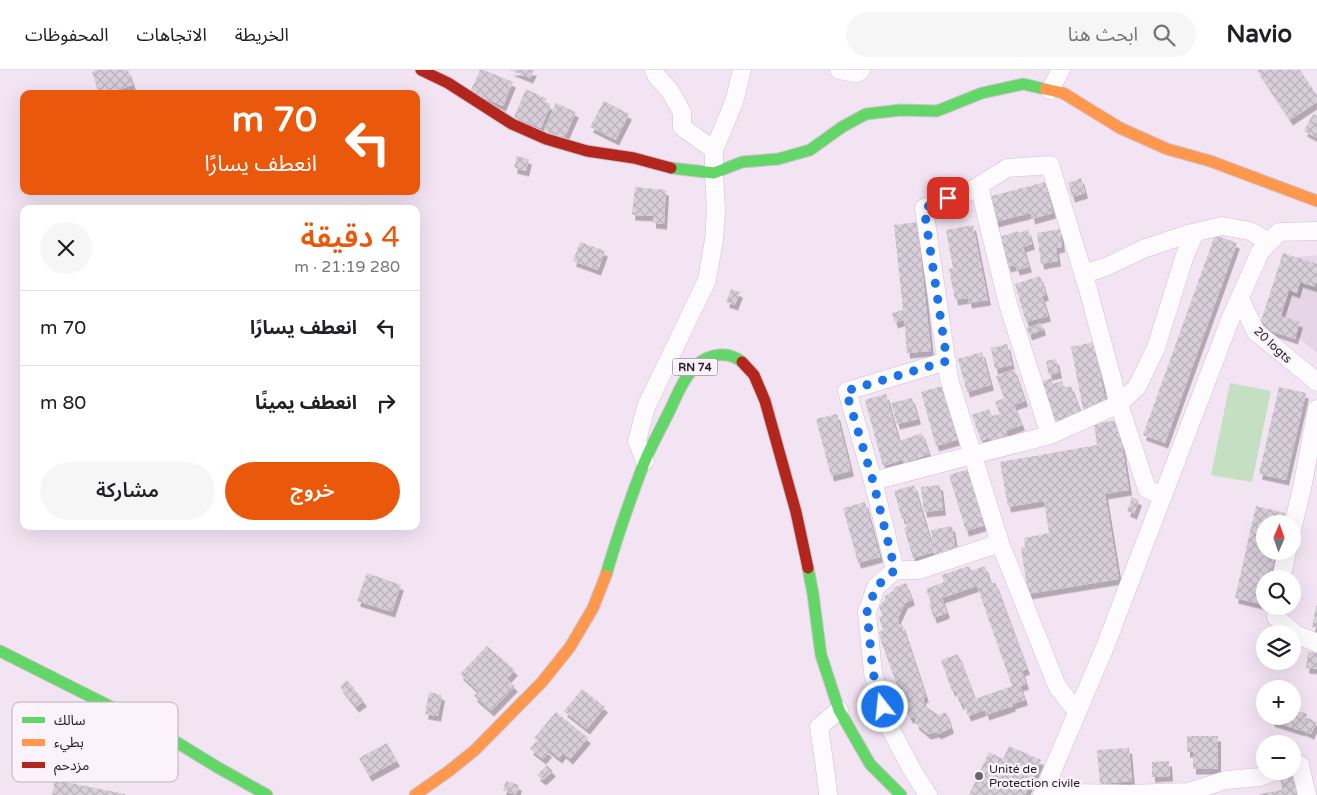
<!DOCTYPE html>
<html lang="ar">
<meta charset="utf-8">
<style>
:root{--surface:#fff;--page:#f6f6f6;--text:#202124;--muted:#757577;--line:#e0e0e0;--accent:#ea580c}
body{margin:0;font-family:"Varela Round","Noto Sans Arabic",sans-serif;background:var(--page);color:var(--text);direction:rtl;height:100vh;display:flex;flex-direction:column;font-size:19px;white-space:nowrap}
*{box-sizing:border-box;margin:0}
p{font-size:16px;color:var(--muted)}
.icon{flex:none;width:28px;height:28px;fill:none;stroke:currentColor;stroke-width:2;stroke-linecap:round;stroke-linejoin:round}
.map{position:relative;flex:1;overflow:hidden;direction:ltr}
.sheet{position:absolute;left:20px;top:135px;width:400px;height:325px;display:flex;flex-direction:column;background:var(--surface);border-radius:10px;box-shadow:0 5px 20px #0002;direction:rtl}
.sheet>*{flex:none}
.top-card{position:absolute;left:20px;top:20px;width:400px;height:105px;border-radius:10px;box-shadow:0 5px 20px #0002;direction:rtl;background:#ea580c;color:#fff;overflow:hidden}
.needle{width:32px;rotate:2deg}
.tools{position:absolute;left:1256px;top:445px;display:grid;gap:10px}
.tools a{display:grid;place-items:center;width:45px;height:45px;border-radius:50%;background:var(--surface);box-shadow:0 5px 20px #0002;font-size:25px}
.pin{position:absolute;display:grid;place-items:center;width:42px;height:42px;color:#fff;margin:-21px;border-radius:10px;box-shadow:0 2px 8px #0006}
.me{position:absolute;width:55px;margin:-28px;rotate:344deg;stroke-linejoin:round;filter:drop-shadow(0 0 4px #0008)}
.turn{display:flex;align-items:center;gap:18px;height:105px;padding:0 20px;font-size:22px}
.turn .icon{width:65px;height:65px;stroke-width:2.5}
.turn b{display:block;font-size:35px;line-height:42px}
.round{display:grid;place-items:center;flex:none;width:52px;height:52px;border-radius:26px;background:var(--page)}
.summary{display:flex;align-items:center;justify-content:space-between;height:85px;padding:0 20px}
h1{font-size:30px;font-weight:600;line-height:38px;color:var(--accent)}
.button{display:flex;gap:10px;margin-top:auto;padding:10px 20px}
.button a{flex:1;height:58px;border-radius:30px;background:var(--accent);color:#fff;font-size:20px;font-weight:600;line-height:58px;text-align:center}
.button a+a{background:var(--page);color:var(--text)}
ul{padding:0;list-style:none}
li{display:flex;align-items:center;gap:15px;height:75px;padding:0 20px;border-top:1px solid var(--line)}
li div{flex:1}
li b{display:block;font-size:19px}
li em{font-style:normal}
header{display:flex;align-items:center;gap:30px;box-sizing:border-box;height:70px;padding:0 25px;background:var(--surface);border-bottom:1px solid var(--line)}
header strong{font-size:24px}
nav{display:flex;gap:28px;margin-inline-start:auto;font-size:18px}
.search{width:350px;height:45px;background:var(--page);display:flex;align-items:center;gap:12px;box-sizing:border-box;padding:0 18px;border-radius:28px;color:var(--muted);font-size:19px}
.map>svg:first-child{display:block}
</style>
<header>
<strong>Navio</strong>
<div class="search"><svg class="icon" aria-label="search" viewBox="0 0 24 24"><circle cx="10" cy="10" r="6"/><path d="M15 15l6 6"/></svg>ابحث هنا</div>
<nav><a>الخريطة</a><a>الاتجاهات</a><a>المحفوظات</a></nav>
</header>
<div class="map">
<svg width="1317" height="725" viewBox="0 0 1317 725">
<defs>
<pattern id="building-cross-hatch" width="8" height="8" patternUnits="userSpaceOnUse" patternTransform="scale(1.25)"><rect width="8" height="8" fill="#d9cfdb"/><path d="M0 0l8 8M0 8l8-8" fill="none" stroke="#bab1bc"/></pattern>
<filter id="shadow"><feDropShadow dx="3" dy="5.5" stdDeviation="0" flood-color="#0004"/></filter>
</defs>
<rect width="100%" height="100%" fill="#f3e4f3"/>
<polygon fill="#e5d5e7" points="1317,185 1317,283 1271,246 1287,188"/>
<polygon fill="#c4dfc1" points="1230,313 1271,321 1252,412 1211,405"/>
<g fill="url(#building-cross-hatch)" filter="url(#shadow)">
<polygon points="97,0 128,0 133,15 106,24 99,24 92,2"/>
<polygon points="480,0 484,0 513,12 503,36 470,22"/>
<polygon points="510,0 534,0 530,8"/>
<polygon points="1257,0 1300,0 1317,25 1317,32 1290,50"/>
<polygon points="526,19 547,29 545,32 551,35 541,58 514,47"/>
<polygon points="604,31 629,44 616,70 590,57"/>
<polygon points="556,33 576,42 564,69 544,60"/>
<polygon points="1313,44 1317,46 1317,68 1304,61"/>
<polygon points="517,86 529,89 526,101 514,98"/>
<polygon points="1081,108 1085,123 1072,127 1068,113"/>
<polygon points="1045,112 1053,143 1032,149 1031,143 995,152 988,127"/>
<polygon points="635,117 666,120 664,154 653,153 653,146 632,145"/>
<polygon points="917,152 931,281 907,283 904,250 895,253 892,243 903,240 894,155"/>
<polygon points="973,155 988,230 969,233 968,228 955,230 949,199 953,198 946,160"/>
<polygon points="1060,159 1062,177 1056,178 1058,191 1041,194 1037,163"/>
<polygon points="1028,160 1032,174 1023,177 1029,197 1017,200 1015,195 1008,197 999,167 1018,161 1018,163"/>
<polygon points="1215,165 1237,173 1165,373 1143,365"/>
<polygon points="580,172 605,181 598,200 573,191"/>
<polygon points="1283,183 1317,194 1317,211 1315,217 1300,212 1297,223 1289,220 1281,246 1300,252 1295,269 1259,257"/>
<polygon points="1040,206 1046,225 1042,226 1048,246 1026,252 1015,214"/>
<polygon points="731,219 740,222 735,235 726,232"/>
<polygon points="1041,253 1043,260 1029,265 1027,258"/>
<polygon points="1094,272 1106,334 1083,339 1071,277"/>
<polygon points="1007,274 1012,295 995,299 991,278"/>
<polygon points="982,282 991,315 967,322 958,289"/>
<polygon points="1056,289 1059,303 1049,305 1046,291"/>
<polygon points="1014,299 1025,331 1014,335 1022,355 1006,361 1008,369 992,375 989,368 981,371 972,345 989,339 992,346 1000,344 995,332 1004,328 996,306"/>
<polygon points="1051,308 1053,314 1062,311 1064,318 1071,316 1081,343 1055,352 1041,312"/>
<polygon points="942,316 957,370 936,376 921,322"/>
<polygon points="1279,317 1306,323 1286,410 1259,404"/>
<polygon points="886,324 899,371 922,363 929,384 904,393 903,390 883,396 865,330"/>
<polygon points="912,328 918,349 897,354 891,333"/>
<polygon points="837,344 851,401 831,406 816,349"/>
<polygon points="1118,350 1129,420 1105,424 1119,509 1028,524 1021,478 1025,477 1024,468 1049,463 1044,431 1008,437 1000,392 1097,375 1094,354"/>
<polygon points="972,398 989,454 966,461 949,405"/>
<polygon points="914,415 934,482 913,488 904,458 907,457 905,448 902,449 894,421"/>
<polygon points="940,415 943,440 924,442 921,417"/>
<polygon points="1132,427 1139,430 1134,444 1127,441"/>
<polygon points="865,432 880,487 858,493 843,438"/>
<polygon points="1256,436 1285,443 1282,454 1265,454 1265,481 1276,481 1270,509 1265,509 1264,535 1235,528"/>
<polygon points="952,456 956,481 934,484 931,460"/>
<polygon points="969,496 971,501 985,496 991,514 995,512 1027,599 1022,601 1026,614 1020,616 1025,630 1012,634 1013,636 986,645 985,640 968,646 963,633 960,634 955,620 952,621 941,590 958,584 975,629 1012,616 977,516 942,528 947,543 934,548 929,534 931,533 926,519 944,512 942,505"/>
<polygon points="367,503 401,515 392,542 357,531"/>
<polygon points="906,513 912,530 905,533 898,548 899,555 902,554 926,627 923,628 925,636 939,645 946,642 951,658 938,664 937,662 928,664 916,654 915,647 910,648 903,634 899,621 901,620 899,614 897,615 885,582 887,581 886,577 883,578 879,562 883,560 879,547 883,545 879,537 885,529 885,526 894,520 893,518"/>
<polygon points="1316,536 1317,536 1317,558 1312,557"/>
<polygon points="487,576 515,600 507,609 515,616 491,641 474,626 478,621 460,604"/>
<polygon points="1308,582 1317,583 1317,599 1306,598"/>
<polygon points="347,610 364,631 356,637 340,617"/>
<polygon points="582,619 605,637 587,659 564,641"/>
<polygon points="429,622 442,625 438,646 425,644"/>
<polygon points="1292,639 1307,644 1302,661 1271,651 1273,646 1292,646"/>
<polygon points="556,642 588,668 570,689 563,683 559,688 534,668"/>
<polygon points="1308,648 1317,652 1311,664 1302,660"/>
<polygon points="1187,666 1218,666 1218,699 1193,699 1193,682 1187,682"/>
<polygon points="536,671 549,682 543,689 530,679"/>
<polygon points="387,673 397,691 369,706 359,688"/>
<polygon points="1009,676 1041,690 1025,725 969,725 989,682 1003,689"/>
<polygon points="1129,678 1132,711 1100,714 1097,680"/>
<polygon points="1169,691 1170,706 1152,707 1152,692"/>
<polygon points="547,695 553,701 543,710 537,705"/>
<polygon points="1285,701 1292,701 1300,725 1259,725 1259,724 1282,720 1279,702"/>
<polygon points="55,710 125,724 125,725 52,725"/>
<polygon points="506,711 519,715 516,725 503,720"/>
</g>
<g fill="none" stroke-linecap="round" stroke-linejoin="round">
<g stroke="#cfc2cf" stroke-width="19">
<g id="street">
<polyline points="839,0 857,3 861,0"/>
<polyline points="1050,20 1061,0"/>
<polyline points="714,80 734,32 742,0"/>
<polyline points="979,116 1008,234 1050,365"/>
<polyline points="1084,204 1108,196 1143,179 1188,164 1222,156 1250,161 1269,172"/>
<polyline points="1240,229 1256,262 1317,312"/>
<polyline points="645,391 637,371 646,337 707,210 714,170 716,140 714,103 714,80 682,57 682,42 670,21 656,5 654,0"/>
<polyline points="873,411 1050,365 1119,334 1137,317 1156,278 1185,185 1195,163"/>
<polyline points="1292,460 1302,418 1317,339"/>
<polyline points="895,500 873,411 847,321 947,291"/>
<polyline points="1281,509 1287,481"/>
<polyline points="1277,536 1276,547 1295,564 1317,573"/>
<polyline points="1077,642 1057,616 1000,473 949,309 924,138 972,120 1007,98 1050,95 1088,219 1119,334 1147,419 1163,426"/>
<polyline points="1292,697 1300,695 1307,725"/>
<polyline points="1043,721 1070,723 1129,724 1188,722 1226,710 1260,707 1275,701"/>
<polyline points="828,725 826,705 819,657 839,640"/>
<polyline points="928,725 911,698 888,654 873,603 867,542 876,517 895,500 919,500 1000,473"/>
<polyline points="1042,725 1105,577 1230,250 1260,182 1279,162 1317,161"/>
</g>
</g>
<g stroke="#cfc2cf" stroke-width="13">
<g id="fast">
<polyline points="671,98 714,103 742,92 778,89 810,80 842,57 866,44 901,40 937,41 982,23 1023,14 1045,19"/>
<polyline points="808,498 813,524 821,585 839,640 870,694 901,725"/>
<path d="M606,505C617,467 630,430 644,393C651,376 660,360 668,344C676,328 683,308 697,295C709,283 729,281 742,292"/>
<polyline points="0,581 155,659 217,697 267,725"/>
</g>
</g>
<g stroke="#cfc2cf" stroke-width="13">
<g id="slow">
<polyline points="1045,19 1063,23 1120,58 1167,79 1210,91 1317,131"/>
<polyline points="415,725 449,701 475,680 542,612 570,577 593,538 606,505"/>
</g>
</g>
<g stroke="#cfc2cf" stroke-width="13">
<g id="jam">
<polyline points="421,0 448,13 512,54 546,69 587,81 634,88 671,98"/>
<polyline points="742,292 754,305 765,331 796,442 808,498"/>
</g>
</g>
<use href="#street" stroke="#fdfbfd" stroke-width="18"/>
<use href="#fast" stroke="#63d668" stroke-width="11"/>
<use href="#slow" stroke="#ff974d" stroke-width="11"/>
<use href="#jam" stroke="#b3261e" stroke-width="11"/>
</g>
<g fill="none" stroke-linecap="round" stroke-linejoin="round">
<polyline stroke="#1a73e8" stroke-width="9" stroke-dasharray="0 16.2" points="883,637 873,603 867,542 876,517 895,500 873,411 846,321 947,291 924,138 948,128"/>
</g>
<circle fill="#6d616d" stroke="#fcf2fc" stroke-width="2" cx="979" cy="706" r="5"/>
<g text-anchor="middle" stroke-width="5" stroke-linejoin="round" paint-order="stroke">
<rect fill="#fcf2fc" stroke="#665c66" stroke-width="1" x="672.5" y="288.5" width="45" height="17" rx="4"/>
<g font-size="11" font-weight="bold" fill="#251b25">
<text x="695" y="301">RN 74</text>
</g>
<g font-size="12" fill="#251b25" stroke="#fcf2fc">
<text transform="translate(1273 275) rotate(43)" y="4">20 logts</text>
</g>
<g font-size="12" fill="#251b25" stroke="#fcf2fc" text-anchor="start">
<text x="989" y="703">Unité de<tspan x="989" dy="14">Protection civile</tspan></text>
</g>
</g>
<rect x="12" y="632" width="166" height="80" rx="8" fill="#fcf2fc" stroke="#bcb2bc" stroke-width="1"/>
<rect x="22" y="647" width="23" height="6" fill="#63d668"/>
<rect x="22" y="669" width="23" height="7" fill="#ff974d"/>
<rect x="22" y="692" width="23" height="6" fill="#b3261e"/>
<g font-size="14" fill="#251b25">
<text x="54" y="655">سالك</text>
<text x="54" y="677">بطيء</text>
<text x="54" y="700">مزدحم</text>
</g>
</svg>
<div class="tools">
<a><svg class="needle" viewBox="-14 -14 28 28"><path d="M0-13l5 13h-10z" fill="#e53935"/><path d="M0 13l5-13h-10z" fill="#757577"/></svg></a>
<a><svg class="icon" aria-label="search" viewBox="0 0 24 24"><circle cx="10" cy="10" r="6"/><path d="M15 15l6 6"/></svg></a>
<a><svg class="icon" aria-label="layers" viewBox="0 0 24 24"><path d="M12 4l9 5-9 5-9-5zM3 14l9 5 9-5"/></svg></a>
<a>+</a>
<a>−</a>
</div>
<div class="pin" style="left:948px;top:128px;background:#d93025"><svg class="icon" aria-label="arrive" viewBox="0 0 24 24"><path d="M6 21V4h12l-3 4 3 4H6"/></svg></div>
<svg class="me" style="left:883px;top:637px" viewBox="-20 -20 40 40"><circle r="17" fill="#1a73e8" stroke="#fff" stroke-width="3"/><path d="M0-11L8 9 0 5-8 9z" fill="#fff"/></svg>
<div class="top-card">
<div class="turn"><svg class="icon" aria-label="left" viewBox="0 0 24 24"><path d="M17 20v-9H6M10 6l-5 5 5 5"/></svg><div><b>70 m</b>انعطف يسارًا</div></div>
</div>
<section class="sheet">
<div class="summary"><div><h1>4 دقيقة</h1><p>280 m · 21:19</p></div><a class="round"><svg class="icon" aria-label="close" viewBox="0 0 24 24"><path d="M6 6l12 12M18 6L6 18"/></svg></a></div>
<ul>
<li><svg class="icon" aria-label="left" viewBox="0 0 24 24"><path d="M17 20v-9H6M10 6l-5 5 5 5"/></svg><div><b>انعطف يسارًا</b></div><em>70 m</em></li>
<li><svg class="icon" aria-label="right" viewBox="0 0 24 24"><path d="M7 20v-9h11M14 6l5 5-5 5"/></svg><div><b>انعطف يمينًا</b></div><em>80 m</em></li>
</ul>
<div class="button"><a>خروج</a><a>مشاركة</a></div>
</section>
</div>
